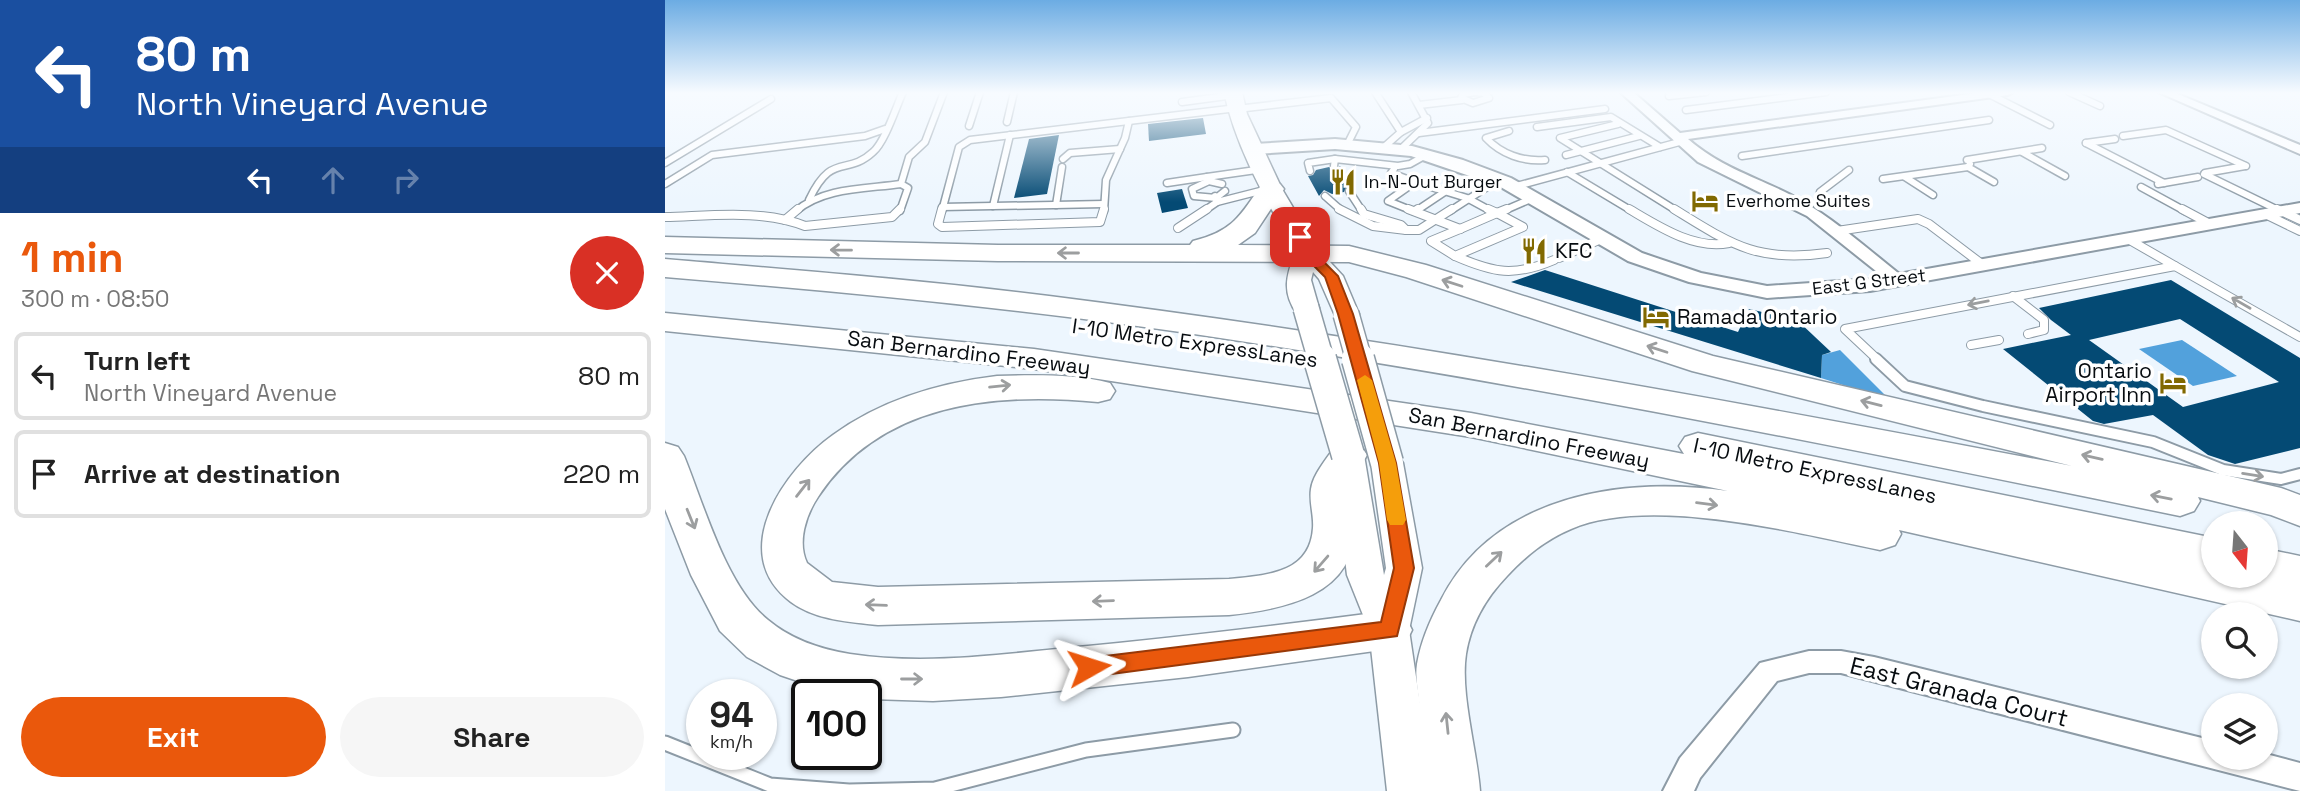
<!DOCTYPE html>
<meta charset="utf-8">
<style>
:root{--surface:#fff;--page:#f6f6f6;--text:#222;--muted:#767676;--line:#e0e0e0;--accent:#ea580c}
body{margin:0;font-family:"Space Grotesk",sans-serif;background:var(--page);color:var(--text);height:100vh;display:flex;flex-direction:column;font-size:26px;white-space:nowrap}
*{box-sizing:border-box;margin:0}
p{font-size:23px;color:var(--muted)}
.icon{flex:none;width:38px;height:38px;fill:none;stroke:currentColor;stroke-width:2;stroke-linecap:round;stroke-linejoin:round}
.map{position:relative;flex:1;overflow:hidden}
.panel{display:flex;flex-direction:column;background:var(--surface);width:665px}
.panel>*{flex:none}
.hud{background:#1a4fa0;color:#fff;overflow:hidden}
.needle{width:46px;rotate:163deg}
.fabs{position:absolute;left:1536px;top:511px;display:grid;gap:14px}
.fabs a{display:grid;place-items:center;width:77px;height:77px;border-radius:50%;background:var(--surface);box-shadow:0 2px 5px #0004;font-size:35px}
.speed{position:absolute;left:21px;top:679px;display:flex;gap:14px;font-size:35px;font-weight:700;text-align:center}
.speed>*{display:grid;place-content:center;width:91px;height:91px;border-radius:50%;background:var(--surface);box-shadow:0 2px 5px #0004;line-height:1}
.speed small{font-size:18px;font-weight:400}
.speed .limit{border:4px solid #111;border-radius:10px;background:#fff;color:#111}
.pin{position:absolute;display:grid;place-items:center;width:60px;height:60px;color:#fff;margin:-30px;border-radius:14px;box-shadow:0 4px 10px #0006}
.me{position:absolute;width:77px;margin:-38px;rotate:84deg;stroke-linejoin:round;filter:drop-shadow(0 0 5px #0008)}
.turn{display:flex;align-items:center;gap:24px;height:147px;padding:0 21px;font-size:32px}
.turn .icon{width:91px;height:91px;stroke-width:2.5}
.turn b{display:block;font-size:49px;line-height:60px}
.lanes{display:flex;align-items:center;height:66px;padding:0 21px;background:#0003;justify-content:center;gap:35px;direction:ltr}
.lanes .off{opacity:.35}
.round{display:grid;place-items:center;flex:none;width:74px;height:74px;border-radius:37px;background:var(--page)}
.summary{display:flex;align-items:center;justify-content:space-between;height:119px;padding:0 21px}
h1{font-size:42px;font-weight:700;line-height:52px;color:var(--accent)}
.action{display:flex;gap:14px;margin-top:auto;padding:14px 21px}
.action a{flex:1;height:80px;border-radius:42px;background:var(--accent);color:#fff;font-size:28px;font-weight:700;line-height:80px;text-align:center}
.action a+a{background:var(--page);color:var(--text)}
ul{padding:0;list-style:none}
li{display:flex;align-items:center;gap:21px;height:88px;margin:0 14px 10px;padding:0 7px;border:4px solid var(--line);border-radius:10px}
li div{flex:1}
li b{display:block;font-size:26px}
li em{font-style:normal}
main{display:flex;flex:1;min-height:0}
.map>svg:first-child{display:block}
</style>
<main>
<section class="panel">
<div class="hud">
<div class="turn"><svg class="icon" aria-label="left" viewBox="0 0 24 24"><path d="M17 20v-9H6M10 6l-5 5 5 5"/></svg><div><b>80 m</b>North Vineyard Avenue</div></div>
<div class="lanes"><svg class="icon" aria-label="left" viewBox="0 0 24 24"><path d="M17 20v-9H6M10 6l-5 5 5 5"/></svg><svg class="icon off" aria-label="ahead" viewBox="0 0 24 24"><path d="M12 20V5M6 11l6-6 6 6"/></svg><svg class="icon off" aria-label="right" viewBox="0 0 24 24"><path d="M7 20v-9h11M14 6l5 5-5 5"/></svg></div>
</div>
<div class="summary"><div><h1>1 min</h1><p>300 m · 08:50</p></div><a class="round" style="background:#d93025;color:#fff"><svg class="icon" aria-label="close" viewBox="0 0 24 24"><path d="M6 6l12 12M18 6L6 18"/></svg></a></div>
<ul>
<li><svg class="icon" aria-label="left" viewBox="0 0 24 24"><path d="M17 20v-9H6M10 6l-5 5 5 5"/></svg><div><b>Turn left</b><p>North Vineyard Avenue</p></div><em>80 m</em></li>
<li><svg class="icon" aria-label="arrive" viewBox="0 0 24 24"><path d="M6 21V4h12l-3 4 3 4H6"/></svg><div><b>Arrive at destination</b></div><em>220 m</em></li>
</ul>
<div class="action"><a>Exit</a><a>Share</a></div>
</section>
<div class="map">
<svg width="1635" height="791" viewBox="0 0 1635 791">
<rect width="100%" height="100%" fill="#edf6fe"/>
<g fill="#52a1dc">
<polygon points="1517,340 1572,376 1528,386 1474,349"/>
<polygon points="1175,350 1225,400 1156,378 1157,355"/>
</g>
<g fill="#044a74" fill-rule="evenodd">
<polygon points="538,118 541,134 484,141 483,124"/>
<polygon points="394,135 382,194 349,198 364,139"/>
<polygon points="675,166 690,190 683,185 679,192 667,194 659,190 654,196 643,176 648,175 651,170 664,167 670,171"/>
<polygon points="517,189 523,208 497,213 492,193"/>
<polygon points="880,270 1073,332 1084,309 1132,320 1166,352 1157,355 1156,378 846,282"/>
<path d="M1506,280L1635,358V448L1570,464L1543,455L1488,415L1439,424L1428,421L1338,349L1406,335L1386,320L1374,308ZM1515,319L1614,382L1518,407L1424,340Z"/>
</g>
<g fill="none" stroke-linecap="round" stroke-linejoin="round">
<g stroke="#8d9ba6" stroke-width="9">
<g id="service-far3">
<polyline points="710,92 736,132"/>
<polygon points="810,92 819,93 824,98 808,103 796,98 798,94"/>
<polyline points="1404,92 1435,106"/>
<polyline points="1324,94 1385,125"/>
<polyline points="1004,96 1041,92"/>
<polyline points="517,102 569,95"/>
<polyline points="754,105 797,100"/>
<polyline points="572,109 666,98 691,127 682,145"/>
<polyline points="1021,110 1161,92"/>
<polyline points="342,122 349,92"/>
<polyline points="953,124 895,138 1012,211"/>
<polyline points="304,126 315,92"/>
<polyline points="872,127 946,117 995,147"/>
<path d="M844,131L821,138C836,154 858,162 880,160"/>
<polyline points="754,133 940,109"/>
<polyline points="1458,136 1501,130 1581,166"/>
<polyline points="1421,143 1499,183"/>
<polyline points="1421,143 1450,139"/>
<polyline points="719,147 736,132 762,118"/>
<polyline points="735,150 763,123 746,92"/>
<polyline points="1357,152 1400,176"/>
<polyline points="901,155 974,136"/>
<polyline points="1077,156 1324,120"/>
<polyline points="398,159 405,153 455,149"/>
<polyline points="1302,160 1377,148"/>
<polyline points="0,163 106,99"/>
<polyline points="669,166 670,159 733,166 745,164 761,155"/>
<polyline points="1303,167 1329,182"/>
<polyline points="729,169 726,173 750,182"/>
<polyline points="645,171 643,163 670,159"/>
<polyline points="902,172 967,211"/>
<polyline points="1540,173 1580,166"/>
<polyline points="1539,174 1615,211"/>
<polyline points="1240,177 1268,195"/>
<polyline points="543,179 542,177 598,169"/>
<polyline points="1218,179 1303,167 1305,164"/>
<polyline points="502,183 542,177"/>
<polyline points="0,184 47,155 200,136 220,129"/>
<polyline points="557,184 544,181 527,189 529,196 551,198 560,191"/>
<polyline points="1493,184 1533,177"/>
<polyline points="848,187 1018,141"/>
<polyline points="1476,187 1520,211"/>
<polyline points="684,191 697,211"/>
<polyline points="1155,192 1184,170"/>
<polyline points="550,196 552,202 603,189"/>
<polyline points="660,196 677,211"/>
<path d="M144,200C167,151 181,177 208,152C220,142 231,107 238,92"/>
<polyline points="391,205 397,167"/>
<polyline points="328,206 345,135"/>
<polyline points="277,207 439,204"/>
<path d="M131,211C159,187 201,189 236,184"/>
<polyline points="235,211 243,188 236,184 244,157 260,142 279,92"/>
<polyline points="277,211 294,147 305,140 572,108"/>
<polyline points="439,211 441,180 460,138 464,121"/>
<polyline points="539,211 552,202"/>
<polyline points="748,211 723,201 750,182 802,198 826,211"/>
<polyline points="751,211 781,191"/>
<polyline points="785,211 833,180"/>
<polyline points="838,211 868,198"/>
</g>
</g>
<g stroke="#8d9ba6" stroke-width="10">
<g id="service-far2">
<polyline points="277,209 273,224 277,227 435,222 439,209"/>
<polyline points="674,209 708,226 741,230"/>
<polyline points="696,209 699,214 736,225 741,230 754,230 787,209"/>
<polyline points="743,209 795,229"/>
<polyline points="823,209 832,213"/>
<path d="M964,209C993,226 1029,250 1064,243"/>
<path d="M1009,209C1066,244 1092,263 1162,253"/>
<polyline points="1517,209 1545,224"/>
<polyline points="1612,209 1635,220"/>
<polyline points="750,211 753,209"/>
<polyline points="832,213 842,209"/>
<polyline points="1600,214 1635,231"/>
<path d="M0,217C45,216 97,209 140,226L227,217L235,209"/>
<polyline points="120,220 133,209"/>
<polyline points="513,228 542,209"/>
<polyline points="795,229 766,241 790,256 858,227 832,213"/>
<polyline points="795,229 832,213"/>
<polyline points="1172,231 1253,219 1264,224 1318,265"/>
<polyline points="1463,239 1510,266"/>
<path d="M790,256C829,273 849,277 889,260"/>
<polyline points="894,258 938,238"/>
<polyline points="1348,296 1379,320 1379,330 1363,334"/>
<polyline points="1306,345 1334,340"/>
<polyline points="1213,360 1180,329 1510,266 1635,337"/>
</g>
</g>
<g stroke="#8d9ba6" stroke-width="14">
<polyline id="service-far1" points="1211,359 1240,386 1318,406 1488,442 1558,470 1616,479 1635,474"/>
</g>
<g stroke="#8d9ba6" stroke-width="17">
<polyline id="service" points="0,743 105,785 184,791 270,789 421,750 568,730"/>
</g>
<g stroke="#8d9ba6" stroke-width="4">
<g id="minor">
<path d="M955,92H968L1015,133L1320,92H1349L1343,95L1023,139C1060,171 1097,178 1137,201C1173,222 1205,251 1238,277L1240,280L1232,285L1226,283L1142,216L1033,162Z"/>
<polygon points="1493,92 1508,92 1635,145 1635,154"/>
<polygon points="1144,651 1176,651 1209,657 1549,741 1549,758 1601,758 1601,754 1635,763 1635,791 1176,673 1144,673 1112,681 1035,778 1029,791 998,791 1015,758 1095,663"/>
</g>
</g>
<g stroke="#8d9ba6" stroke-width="4">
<polygon id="tertiary" points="670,139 747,146 798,160 846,178 977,253 1036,273 1102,286 1205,279 1635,203 1635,213 1205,291 1102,298 1024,282 963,261 834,186 746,156 670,149 589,154 581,149 589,144"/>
</g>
<g stroke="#8d9ba6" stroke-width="3">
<g id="primary">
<path d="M559,92H577L582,114L617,189L652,248L678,276L694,314L690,320L681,322L672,320L654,279L648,272L646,280L654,308L650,314L641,316L632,314C616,291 622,275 630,252C602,201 571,149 559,92Z"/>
<polygon points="683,444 694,447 699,455 719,575 721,568 706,463 711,455 722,452 733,455 738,463 757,568 744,630 768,791 722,791 704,630 682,575 667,455 672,447"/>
</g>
</g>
<g stroke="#8d9ba6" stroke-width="3">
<g id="motorway">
<path d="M606,181L615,184L619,189L590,233L573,245L684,246L761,265L1048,356L1616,488L1635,495V526L1606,515L1533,497L1535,501L1529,511L1515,516C1203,452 890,389 575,341C384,311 192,293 0,277V259C128,270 257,280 384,296C727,339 1068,401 1407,466L1027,371L741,277L684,262L333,261L0,253V237L333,245H525L528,241C568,231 575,216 597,184Z"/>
<path d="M0,313L369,349L806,413L1019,454L1014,446L1020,437L1033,433L1549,538V576H1601V549L1635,556V621L1234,530L1236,534L1230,545L1215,550C1132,533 985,495 906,529C880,540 861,556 842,576C821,598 806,623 801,654C795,693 812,750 815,791H761C760,761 757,731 754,701C753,689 750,677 752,664C756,641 765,620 776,600C829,495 957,476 1063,491L806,437L369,369L0,331Z"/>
<path d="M332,376C369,375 409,374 445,383L450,391L445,399L433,402C331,392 216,402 153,497C141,515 132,542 142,563L167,582L213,587L564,579C601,575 645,574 648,528C649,515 644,502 646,489C648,474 662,459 670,446L683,442L696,446L702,455C680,494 689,486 690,526C690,596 619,609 564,615L213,625C185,622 150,620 126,602C61,553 119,470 168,435C216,400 274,383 332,376Z"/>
<path d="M0,443L13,447L19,456C39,505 61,586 103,620C127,640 155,649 185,654C257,665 331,655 402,648C510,638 617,625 724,611L740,616L747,630L740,644L724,649L523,677L336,697L268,701L206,699H201V695L168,693L115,675L82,657L55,631L26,575L0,509Z"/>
</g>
</g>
<use href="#service-far3" stroke="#fff" stroke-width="6"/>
<use href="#service-far2" stroke="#fff" stroke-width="8"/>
<use href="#service-far1" stroke="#fff" stroke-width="10"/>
<use href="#service" stroke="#fff" stroke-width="13"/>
<use href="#minor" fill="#fff" fill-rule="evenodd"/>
<use href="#tertiary" fill="#fff" fill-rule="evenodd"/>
<use href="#primary" fill="#fff" fill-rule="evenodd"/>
<use href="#motorway" fill="#fff" fill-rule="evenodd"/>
<g stroke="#8d9ba6" stroke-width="28" stroke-linecap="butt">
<g id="primary-bridge-far1">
<polyline points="641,308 656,360"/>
<polyline points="681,314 694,360"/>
</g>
</g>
<g stroke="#8d9ba6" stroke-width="35" stroke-linecap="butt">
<g id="primary-bridge">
<polyline points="655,359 683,455"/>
<polyline points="693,359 722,463"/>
</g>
</g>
<use href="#primary-bridge-far1" stroke="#fff" stroke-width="25"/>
<use href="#primary-bridge" stroke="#fff" stroke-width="32"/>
</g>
<defs><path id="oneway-shaft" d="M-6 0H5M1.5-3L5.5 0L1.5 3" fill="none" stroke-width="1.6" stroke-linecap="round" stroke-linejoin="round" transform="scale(1.75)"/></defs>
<g stroke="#9c9e9f">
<use href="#oneway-shaft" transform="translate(176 250) rotate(-179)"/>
<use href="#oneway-shaft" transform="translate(403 253) rotate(-180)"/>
<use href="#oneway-shaft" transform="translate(787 283) rotate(-162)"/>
<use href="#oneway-shaft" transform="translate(1313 303) rotate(169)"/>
<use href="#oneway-shaft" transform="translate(1576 303) rotate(-150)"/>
<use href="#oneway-shaft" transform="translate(992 349) rotate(-162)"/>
<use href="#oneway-shaft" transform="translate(335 386) rotate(-6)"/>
<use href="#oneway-shaft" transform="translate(1206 403) rotate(-166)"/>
<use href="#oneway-shaft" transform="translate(1427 457) rotate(-167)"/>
<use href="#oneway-shaft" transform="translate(1588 475) rotate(9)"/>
<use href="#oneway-shaft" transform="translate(138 488) rotate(-52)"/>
<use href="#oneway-shaft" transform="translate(1496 497) rotate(-169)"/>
<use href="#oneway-shaft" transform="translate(1042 504) rotate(7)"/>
<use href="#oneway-shaft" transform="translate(26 519) rotate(68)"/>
<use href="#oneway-shaft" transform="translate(829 559) rotate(-43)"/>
<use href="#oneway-shaft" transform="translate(656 564) rotate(131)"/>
<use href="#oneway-shaft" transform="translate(438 601) rotate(178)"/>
<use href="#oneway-shaft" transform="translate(211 605) rotate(-178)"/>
<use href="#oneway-shaft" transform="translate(247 679)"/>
<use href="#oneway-shaft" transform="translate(782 723) rotate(-96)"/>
</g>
<linearGradient id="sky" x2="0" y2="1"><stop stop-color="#6cace3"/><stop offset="0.46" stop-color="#f7fbff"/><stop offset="1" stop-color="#f7fbff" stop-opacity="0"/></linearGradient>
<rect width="1635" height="202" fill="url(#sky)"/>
<polygon fill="#ea580c" stroke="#983908" stroke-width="2" points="635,234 639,235 648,251 673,276 688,314 731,463 749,568 732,636 424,677 416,674 413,667 416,661 424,658 716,622 729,568 714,463 673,314 660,277 638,255 628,237"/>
<polygon fill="#f59e0b" points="700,375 707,380 731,463 741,520 738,525 725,525 722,520 714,463 692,380"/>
<defs>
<g id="restaurant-bare" transform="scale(2.1)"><path d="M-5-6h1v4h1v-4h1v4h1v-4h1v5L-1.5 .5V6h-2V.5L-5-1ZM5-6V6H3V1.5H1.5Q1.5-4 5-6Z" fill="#816901" stroke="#fff" stroke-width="2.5" paint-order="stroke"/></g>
<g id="hotel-bare" transform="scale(2.1)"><path d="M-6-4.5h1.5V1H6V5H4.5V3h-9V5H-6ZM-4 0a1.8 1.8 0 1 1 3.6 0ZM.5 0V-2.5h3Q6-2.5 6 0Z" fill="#816901" stroke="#fff" stroke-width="2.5" paint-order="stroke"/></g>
</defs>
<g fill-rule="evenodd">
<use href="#restaurant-bare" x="678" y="182"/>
<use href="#hotel-bare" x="1040" y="201"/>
<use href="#restaurant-bare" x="869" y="251"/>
<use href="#hotel-bare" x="991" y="317"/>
<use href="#hotel-bare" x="1508" y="383"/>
</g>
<g text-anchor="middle" stroke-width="7" stroke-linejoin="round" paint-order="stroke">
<g font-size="18" fill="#070c10" stroke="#fff" text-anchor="start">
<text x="699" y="188">In-N-Out Burger</text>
<text x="1061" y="207">Everhome Suites</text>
</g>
<g font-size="18" fill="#070c10" stroke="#fff">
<text transform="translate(1204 282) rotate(-7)" y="6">East G Street</text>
</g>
<g font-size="21" fill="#070c10" stroke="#fff" text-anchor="start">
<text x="890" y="258">KFC</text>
<text x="1012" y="324">Ramada Ontario</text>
<text x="1487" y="378" text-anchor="end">Ontario<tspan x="1487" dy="24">Airport Inn</tspan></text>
</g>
<g font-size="21" fill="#070c10" stroke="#fff">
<text transform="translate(530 343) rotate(8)" y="7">I-10 Metro ExpressLanes</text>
<text transform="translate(304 353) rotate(7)" y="7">San Bernardino Freeway</text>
<text transform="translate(864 438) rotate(11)" y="7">San Bernardino Freeway</text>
<text transform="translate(1150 471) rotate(12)" y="7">I-10 Metro ExpressLanes</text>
</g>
<g font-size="24" fill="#070c10" stroke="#fff">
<text transform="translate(1294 692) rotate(14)" y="8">East Granada Court</text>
</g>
</g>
</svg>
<div class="fabs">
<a><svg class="needle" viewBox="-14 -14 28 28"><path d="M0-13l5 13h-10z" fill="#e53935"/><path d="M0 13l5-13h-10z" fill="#767676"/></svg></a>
<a><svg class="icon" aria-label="search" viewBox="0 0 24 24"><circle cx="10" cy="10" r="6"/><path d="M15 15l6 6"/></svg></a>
<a><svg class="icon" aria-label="layers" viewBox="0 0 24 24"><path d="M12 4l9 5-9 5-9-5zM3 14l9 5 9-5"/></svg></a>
</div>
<div class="speed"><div>94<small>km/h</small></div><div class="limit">100</div></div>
<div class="pin" style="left:635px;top:237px;background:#d93025"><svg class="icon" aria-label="arrive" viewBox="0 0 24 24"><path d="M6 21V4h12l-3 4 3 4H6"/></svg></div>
<svg class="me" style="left:424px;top:667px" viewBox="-20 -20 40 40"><path d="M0-17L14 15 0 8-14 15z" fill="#ea580c" stroke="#fff" stroke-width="4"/></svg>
</div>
</main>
